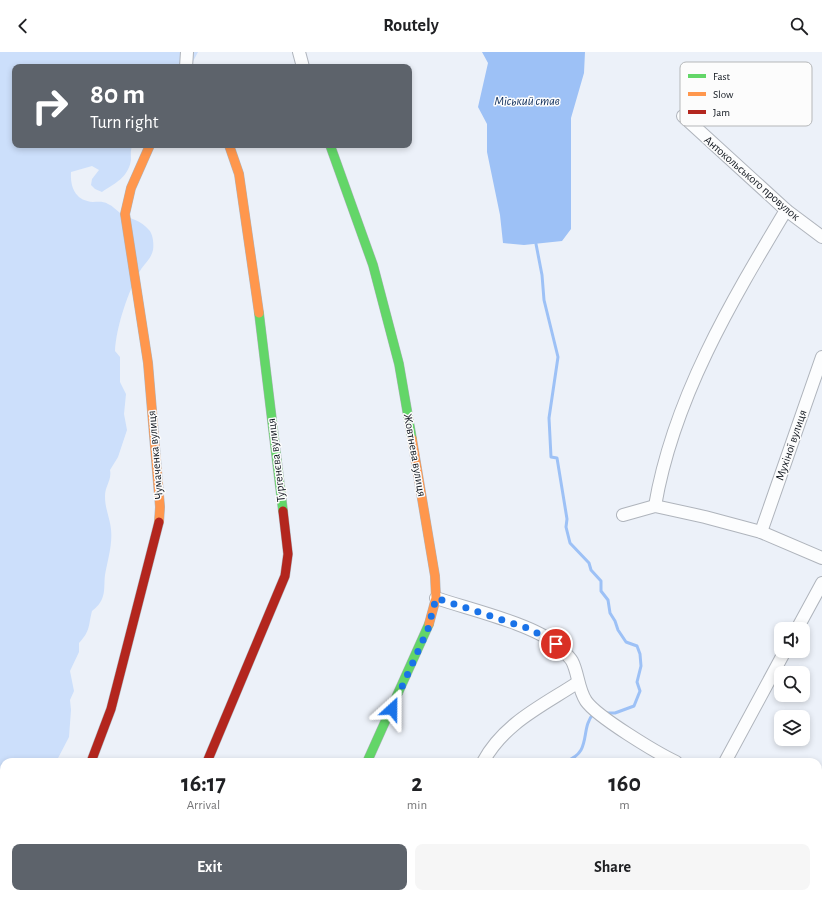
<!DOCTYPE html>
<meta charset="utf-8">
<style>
:root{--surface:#fff;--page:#f6f6f6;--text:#202124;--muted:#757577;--accent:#5d636b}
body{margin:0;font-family:"Alegreya Sans",sans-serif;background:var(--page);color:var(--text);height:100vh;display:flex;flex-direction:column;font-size:15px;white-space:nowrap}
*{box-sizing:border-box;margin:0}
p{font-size:13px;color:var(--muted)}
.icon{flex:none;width:22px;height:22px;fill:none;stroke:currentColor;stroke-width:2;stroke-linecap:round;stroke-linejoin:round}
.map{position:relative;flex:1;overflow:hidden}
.details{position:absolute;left:0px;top:706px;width:822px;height:140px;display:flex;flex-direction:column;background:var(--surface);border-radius:12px 12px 0 0;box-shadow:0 2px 6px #0003}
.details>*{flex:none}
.banner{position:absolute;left:12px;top:12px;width:400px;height:84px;border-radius:8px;box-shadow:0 2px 6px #0003;background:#5d636b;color:#fff;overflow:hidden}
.tools{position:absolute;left:774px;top:570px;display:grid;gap:8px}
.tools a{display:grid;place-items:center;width:36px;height:36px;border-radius:8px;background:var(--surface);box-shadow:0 2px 6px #0003;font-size:20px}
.pin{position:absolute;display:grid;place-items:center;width:34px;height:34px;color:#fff;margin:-17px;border:2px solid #fff;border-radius:50%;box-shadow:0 1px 4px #0007}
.me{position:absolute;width:44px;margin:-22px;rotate:24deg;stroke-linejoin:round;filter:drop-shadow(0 0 3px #0008)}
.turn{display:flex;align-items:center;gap:14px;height:84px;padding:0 12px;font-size:18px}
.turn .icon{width:52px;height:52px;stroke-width:2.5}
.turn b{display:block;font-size:28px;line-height:34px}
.eta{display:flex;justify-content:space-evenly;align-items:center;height:68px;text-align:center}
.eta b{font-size:24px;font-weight:600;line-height:28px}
.action{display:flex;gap:8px;margin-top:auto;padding:8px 12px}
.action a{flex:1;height:46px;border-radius:8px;background:var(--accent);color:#fff;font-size:16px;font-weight:600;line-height:46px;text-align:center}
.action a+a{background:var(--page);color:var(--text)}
header{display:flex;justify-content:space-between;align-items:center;height:52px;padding:0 12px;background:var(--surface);font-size:18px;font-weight:600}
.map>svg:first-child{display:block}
</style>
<header><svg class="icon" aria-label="back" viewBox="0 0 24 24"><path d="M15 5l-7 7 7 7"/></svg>Routely<svg class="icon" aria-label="search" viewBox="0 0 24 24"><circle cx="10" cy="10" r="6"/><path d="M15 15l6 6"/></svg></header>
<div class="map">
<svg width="822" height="846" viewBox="0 0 822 846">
<rect width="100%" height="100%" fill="#ecf1f9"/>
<g fill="#ccdffb">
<path d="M0,0H198L190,15H15V93H133C130,97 131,103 131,108C128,126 115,131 102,140L95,137L91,133L92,127L99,118L92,114L71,120C70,136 76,149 93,150C98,150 103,149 108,152C113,154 116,158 120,161C130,167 141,168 149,178C153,182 154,192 153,198C151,207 144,212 140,219C128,239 116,276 115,299L120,305V330L126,342L124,362L127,378L118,405L110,418C112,428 105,434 105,444C105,455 108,461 110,471C114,489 108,506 105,523C104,530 105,538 103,544C101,551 97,555 92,559C88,574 91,578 79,591V600L70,619L74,639L70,648L71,658L69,685L56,710H4V725L0,727Z"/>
<polygon points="0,736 4,737 4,842 27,842 26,846 0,846"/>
</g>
<polygon fill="#9dc1f6" points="482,0 585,0 584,21 571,66 571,177 562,189 524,193 503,191 500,163 487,100 487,72 478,55 488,11"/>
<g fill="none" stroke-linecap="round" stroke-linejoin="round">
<g stroke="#9dc1f6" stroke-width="3">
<polyline points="536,192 542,223 544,248 558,305 549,366 551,405 557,406 567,467 566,475 570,491 589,511 591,518 601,529 601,539 608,548 610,561 615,569 618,578 626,590 637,594 640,602 641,614 637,630 640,639 634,654 615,661 606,661"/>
<path d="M550,710C555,709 560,710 566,709C593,700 579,677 594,661"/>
<polyline points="516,846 517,842"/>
</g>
<g stroke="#afb4bc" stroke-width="14">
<g id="street">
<polyline points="299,0 303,15"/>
<polyline points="186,15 187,0"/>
<polyline points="683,64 786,158 822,185"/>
<path d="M655,454C673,347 731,250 786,158"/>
<polyline points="623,463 655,454 705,465 761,480 822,506"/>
<polyline points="761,480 822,305"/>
<path d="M436,546C468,557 533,572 557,593C562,598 569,604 572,609C578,620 578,637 586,649C597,665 657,701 676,710"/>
<polyline points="797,577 822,531"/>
<path d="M483,710C504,671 542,654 577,631"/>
<polyline points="725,710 785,599"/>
<polyline points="818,773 822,774"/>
<polyline points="39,846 41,842"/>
<polyline points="151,846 153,842"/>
<polyline points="308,846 310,842"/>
<polyline points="438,846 440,842"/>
<polyline points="655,846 657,842"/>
</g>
</g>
<g stroke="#afb4bc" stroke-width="10">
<g id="fast">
<polyline points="330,93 373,213 399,312 412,387"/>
<polyline points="259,261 283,459"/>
<polyline points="367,710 429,572"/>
</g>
</g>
<g stroke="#afb4bc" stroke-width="10">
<g id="slow">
<polyline points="150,93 131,136 125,162 148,311 160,455 159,470"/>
<polyline points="229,93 239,122 259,261"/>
<polyline points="412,387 435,524 436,546 429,572"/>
</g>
</g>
<g stroke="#afb4bc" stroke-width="10">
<g id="jam">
<polyline points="91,710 111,657 159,470"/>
<polyline points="207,710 285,524 288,502 283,459"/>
</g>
</g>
<use href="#street" stroke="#fcfdfe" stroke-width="12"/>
<use href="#fast" stroke="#63d668" stroke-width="9"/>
<use href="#slow" stroke="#ff974d" stroke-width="9"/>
<use href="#jam" stroke="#b3261e" stroke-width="9"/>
</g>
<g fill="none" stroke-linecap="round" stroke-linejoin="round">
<polyline stroke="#1a73e8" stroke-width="7" stroke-dasharray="0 12.6" points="392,657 428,577 436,546 530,577 556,592"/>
</g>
<g text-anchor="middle" stroke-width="3" stroke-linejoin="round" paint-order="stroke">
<g font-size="12" fill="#10161e" stroke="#fcfcfc">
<text transform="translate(752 126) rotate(41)" y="4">Антокольського провулок</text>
<text transform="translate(791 393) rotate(-71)" y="4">Мухіної вулиця</text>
<text transform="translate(155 403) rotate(-95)" y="4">Чумаченка вулиця</text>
<text transform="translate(415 403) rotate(80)" y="4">Жовтнева вулиця</text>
<text transform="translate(276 408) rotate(-97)" y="4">Тургенєва вулиця</text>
</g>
<g font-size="13" font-style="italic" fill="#0b2b58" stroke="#fcfcfc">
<text x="527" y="53">Міський став</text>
</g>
</g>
<rect x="680" y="10" width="132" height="64" rx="6" fill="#fcfcfc" stroke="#b5b7b9" stroke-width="1"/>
<rect x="688" y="22" width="18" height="4" fill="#63d668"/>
<rect x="688" y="40" width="18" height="4" fill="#ff974d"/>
<rect x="688" y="58" width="18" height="4" fill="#b3261e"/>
<g font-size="11" fill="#10161e">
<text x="713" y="28">Fast</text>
<text x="713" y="46">Slow</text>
<text x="713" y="64">Jam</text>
</g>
</svg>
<div class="tools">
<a><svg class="icon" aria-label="sound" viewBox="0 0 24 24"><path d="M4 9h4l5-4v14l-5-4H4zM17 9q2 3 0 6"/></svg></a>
<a><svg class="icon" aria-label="search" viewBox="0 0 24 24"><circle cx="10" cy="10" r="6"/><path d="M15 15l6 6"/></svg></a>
<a><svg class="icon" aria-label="layers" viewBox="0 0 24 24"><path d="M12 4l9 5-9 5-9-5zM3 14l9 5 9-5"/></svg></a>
</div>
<div class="pin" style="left:556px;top:592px;background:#d93025"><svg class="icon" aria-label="arrive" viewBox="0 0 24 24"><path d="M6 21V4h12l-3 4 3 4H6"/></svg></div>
<svg class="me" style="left:392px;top:657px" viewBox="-20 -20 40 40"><path d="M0-17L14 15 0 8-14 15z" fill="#1a73e8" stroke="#fff" stroke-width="4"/></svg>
<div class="banner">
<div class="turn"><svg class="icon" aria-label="right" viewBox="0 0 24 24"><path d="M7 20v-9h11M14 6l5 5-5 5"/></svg><div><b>80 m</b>Turn right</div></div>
</div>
<section class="details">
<div class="eta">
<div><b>16:17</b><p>Arrival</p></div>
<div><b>2</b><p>min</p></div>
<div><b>160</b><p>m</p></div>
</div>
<div class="action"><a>Exit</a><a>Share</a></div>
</section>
</div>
